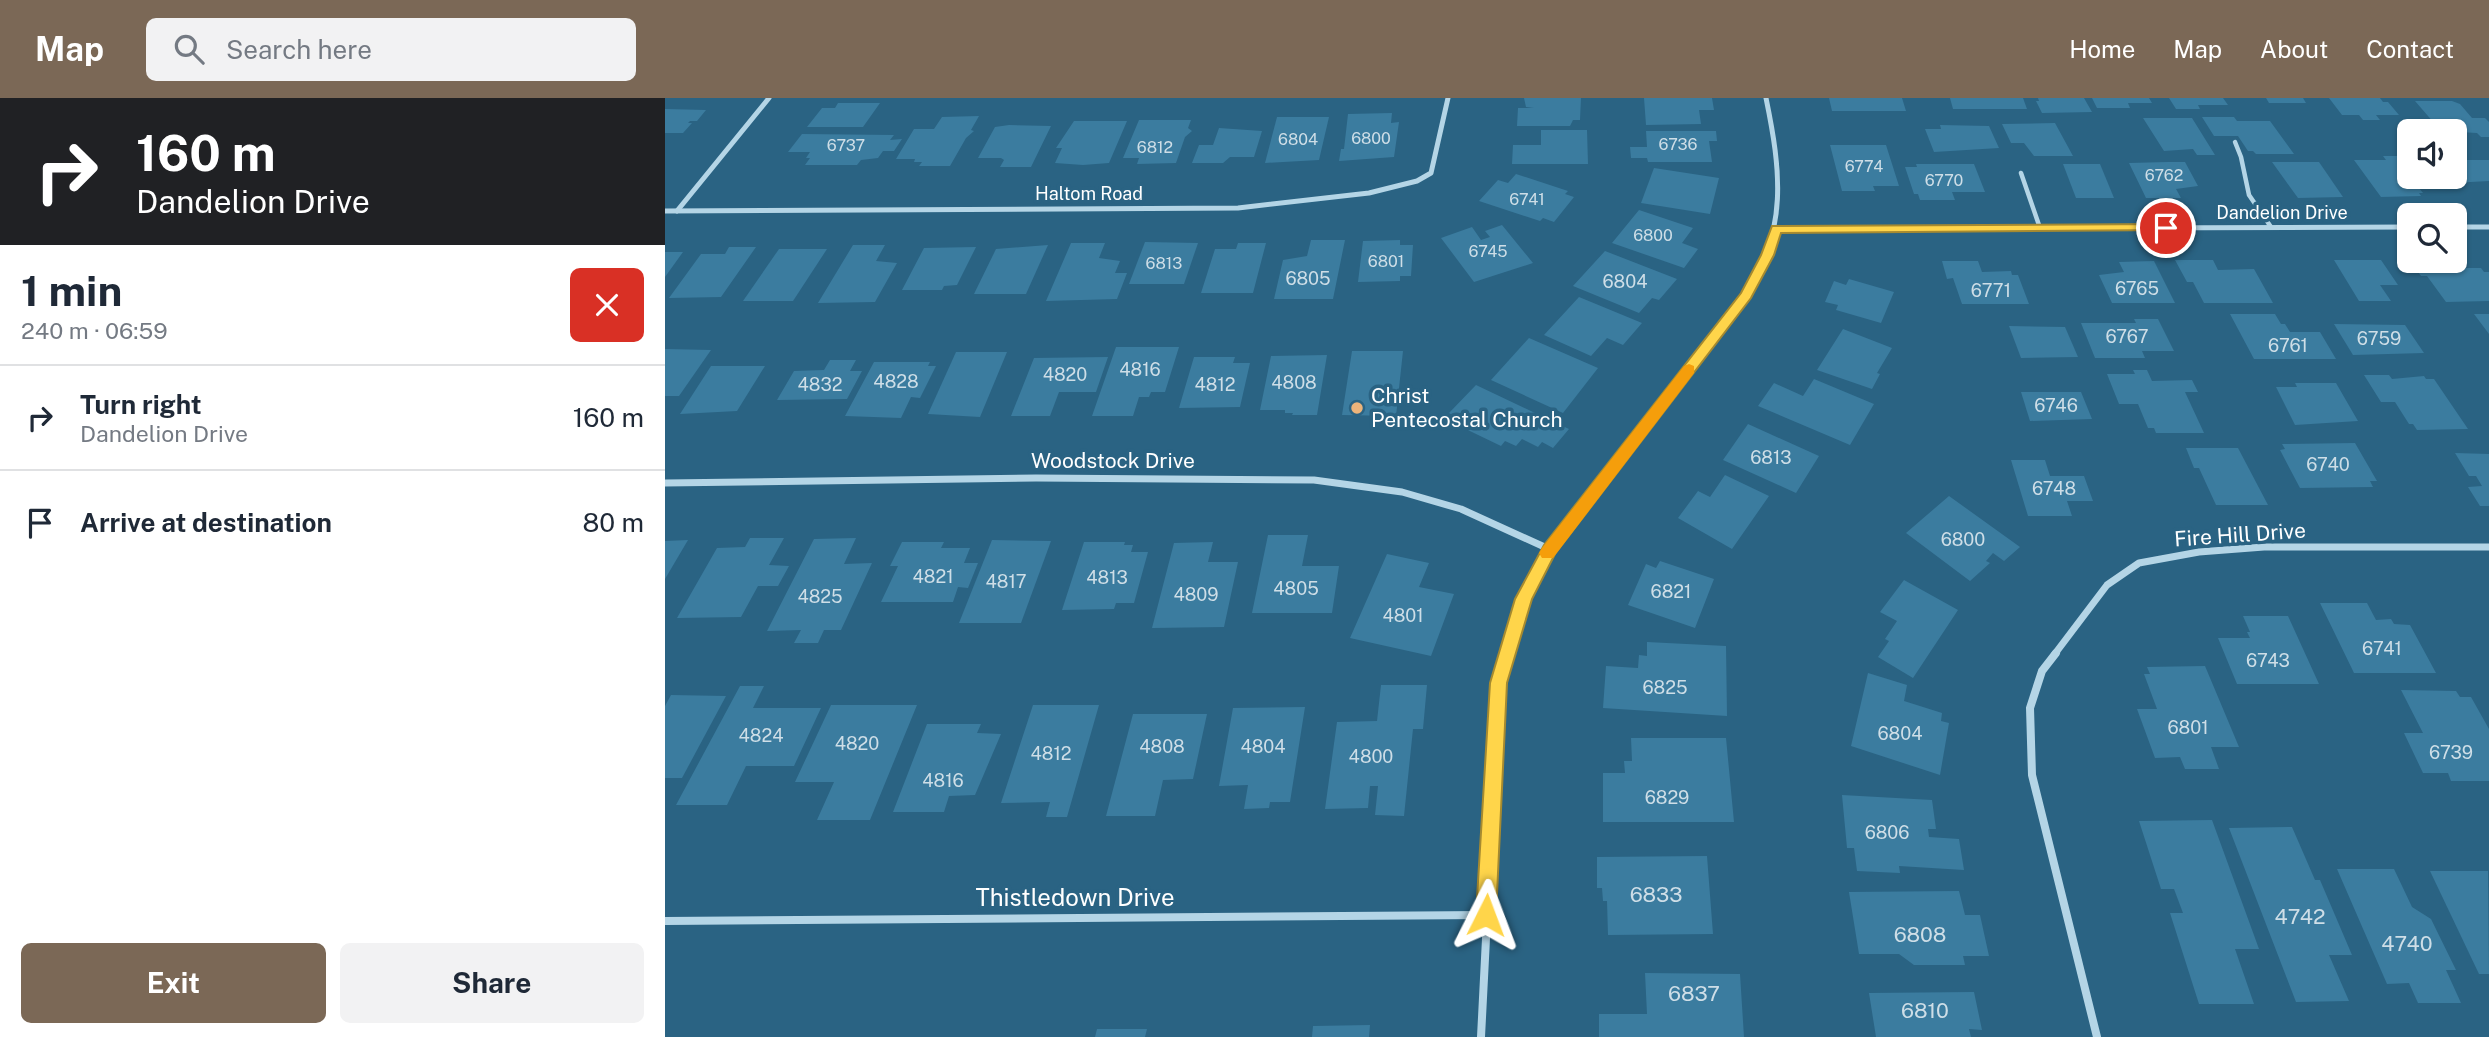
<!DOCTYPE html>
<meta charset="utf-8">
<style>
:root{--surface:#fff;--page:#f2f2f3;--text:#1f2937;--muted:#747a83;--line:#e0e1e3;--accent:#7b6856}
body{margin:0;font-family:"Public Sans",sans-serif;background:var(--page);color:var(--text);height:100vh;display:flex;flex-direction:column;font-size:26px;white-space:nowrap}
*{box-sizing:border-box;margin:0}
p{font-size:23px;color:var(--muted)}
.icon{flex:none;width:38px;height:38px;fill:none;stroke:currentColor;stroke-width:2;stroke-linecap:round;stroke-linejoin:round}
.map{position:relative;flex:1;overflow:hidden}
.panel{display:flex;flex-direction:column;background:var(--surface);width:665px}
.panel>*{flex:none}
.banner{background:#202124;color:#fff;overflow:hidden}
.fabs{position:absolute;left:1732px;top:21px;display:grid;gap:14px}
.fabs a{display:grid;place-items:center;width:70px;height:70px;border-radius:10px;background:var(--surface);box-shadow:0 2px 5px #0004;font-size:35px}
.pin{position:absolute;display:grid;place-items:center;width:60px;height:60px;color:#fff;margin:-30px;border:4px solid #fff;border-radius:50%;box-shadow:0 2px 7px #0007}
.me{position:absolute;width:77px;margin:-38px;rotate:3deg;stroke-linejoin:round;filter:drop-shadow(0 0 5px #0008)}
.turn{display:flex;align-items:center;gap:24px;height:147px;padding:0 21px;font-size:32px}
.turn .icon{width:91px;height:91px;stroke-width:2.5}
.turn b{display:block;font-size:49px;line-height:60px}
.round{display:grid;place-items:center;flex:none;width:74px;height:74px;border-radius:10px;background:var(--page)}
.head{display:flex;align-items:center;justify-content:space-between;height:119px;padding:0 21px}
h1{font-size:42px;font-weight:700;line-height:52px}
.button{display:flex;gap:14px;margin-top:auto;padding:14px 21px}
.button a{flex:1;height:80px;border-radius:10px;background:var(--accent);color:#fff;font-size:28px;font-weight:700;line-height:80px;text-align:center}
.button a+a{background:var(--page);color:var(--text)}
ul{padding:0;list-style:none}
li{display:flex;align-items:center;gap:21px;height:105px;padding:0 21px;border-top:2px solid var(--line)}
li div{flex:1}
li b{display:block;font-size:26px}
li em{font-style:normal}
header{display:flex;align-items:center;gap:42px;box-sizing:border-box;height:98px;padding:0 35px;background:var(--accent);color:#fff}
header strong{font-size:33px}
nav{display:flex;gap:38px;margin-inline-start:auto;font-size:24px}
.search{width:490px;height:63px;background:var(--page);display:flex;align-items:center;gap:18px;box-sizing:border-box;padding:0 24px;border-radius:10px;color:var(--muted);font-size:26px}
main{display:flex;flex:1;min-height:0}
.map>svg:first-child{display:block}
</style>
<header>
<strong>Map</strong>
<div class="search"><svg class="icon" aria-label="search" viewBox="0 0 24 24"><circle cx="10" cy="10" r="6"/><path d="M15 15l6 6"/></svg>Search here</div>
<nav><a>Home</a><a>Map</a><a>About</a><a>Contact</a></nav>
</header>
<main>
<section class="panel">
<div class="banner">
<div class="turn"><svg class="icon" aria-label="right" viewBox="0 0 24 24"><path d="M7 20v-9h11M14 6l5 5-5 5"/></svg><div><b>160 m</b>Dandelion Drive</div></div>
</div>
<div class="head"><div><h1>1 min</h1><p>240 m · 06:59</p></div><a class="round" style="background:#d93025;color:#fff"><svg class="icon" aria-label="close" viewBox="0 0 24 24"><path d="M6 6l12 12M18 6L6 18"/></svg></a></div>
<ul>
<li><svg class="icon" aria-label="right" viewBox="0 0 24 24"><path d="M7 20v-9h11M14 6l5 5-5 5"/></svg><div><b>Turn right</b><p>Dandelion Drive</p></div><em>160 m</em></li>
<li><svg class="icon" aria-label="arrive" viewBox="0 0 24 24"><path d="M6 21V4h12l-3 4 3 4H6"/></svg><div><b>Arrive at destination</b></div><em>80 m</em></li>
</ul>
<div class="button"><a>Exit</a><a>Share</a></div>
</section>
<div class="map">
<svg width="1824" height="939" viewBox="0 0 1824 939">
<rect width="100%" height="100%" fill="#2a6383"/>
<g fill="#3b7c9f">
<polygon points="859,0 916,0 915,22 908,22 905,28 852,28 853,10 869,10 861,9"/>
<polygon points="979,0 1047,0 1049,12 1034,12 1036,26 981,27"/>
<polygon points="1164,0 1237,0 1241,13 1167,13"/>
<polygon points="1285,0 1358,0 1362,11 1288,11"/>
<polygon points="1373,0 1419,0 1427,14 1377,15 1371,3 1374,3"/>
<polygon points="1427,0 1484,0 1487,5 1463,5 1465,10 1432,10"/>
<polygon points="1504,0 1558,0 1563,7 1533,7 1535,11 1511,11"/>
<polygon points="1601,0 1638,0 1641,5 1604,5"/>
<polygon points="1664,0 1715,0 1718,4 1723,4 1734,17 1711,17 1715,22 1698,22 1694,17 1677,17"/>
<polygon points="1750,3 1787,3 1795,6 1807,20 1820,20 1824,24 1824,39 1816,39 1812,35 1776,33"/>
<polygon points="173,5 215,5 198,29 142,29 157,10 170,10"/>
<polygon points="0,11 41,12 32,23 25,23 23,25 27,25 18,35 0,35"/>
<polygon points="727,15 726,25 734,24 729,59 674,63 676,51 679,51 683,16"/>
<polygon points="314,18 306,32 309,33 301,40 285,68 254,68 257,64 249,64 250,61 231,61 249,31 269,31 277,19"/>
<polygon points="612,19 664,19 654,62 600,65"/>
<polygon points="1537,19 1569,19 1572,23 1605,23 1629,56 1591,56 1588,53 1583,53 1573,38 1549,38"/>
<polygon points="1478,20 1527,20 1550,57 1532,57 1528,51 1499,53"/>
<polygon points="474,22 526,22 523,30 527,33 520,39 511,65 472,66 474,60 458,60"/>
<polygon points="409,23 462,23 444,65 418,67 390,65 397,50 391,50"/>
<polygon points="1390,25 1408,58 1369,58 1359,45 1346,45 1337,26"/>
<polygon points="344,27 386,28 366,69 335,69 339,62 336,60 313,60 330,29"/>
<polygon points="1275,27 1324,28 1334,50 1269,54 1260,31 1276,31"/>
<polygon points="554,30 597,33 589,59 565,59 558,65 527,65 534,47 548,47"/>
<polygon points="876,32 922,32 923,66 847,66 848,47 876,47"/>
<polygon points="981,33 1051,33 1052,43 1044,43 1047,64 983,64 982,60 966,60 965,49 982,49"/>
<polygon points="137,36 229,37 225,42 237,41 229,53 218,53 213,60 196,62 192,67 140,67 145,60 141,60 145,54 123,54"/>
<polygon points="1165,47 1221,47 1234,88 1208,88 1210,93 1177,93"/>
<polygon points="1718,58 1744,58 1745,79 1758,95 1754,95 1756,98 1716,99 1689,62 1721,62"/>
<polygon points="1790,62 1824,62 1824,83 1787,85 1782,79 1790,79"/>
<polygon points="1503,64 1520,64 1533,88 1511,91 1516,100 1481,100 1464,65"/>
<polygon points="1607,64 1654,64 1678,99 1633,100"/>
<polygon points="1251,66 1309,66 1320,94 1287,94 1290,102 1255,102 1253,96 1249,96 1240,69 1252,69"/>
<polygon points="1398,66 1435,66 1449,100 1411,100"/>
<polygon points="989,70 1054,80 1045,116 976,105"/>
<polygon points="851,76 903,93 900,96 909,99 889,124 878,120 875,123 814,103 833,82 843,85"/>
<polygon points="974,112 1028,130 1017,145 1033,151 1019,170 947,145"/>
<polygon points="837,127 868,165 809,184 776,140 807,129 816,142 825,139 820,133"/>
<polygon points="646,142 680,142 668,201 609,201 618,162 642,158"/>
<polygon points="735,142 735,147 748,147 746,178 735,178 735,183 693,184 698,143"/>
<polygon points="480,144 533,145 519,186 464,186"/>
<polygon points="406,145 440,145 434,160 455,163 450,175 462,175 452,201 381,203"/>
<polygon points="573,145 601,145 588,195 536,195 550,151 571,151"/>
<polygon points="188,147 220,147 211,163 232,165 210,204 153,205"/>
<polygon points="383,147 361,196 309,196 331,151"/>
<polygon points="64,149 91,149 56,199 4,200 36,156 60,156"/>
<polygon points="311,149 292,187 279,188 277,192 237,192 259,150"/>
<polygon points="114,151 162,151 128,203 78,203"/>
<polygon points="940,153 1012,181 994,202 987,200 974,215 908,188"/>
<polygon points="0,154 18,154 0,179"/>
<polygon points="1510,162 1548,162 1553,172 1589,171 1608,205 1539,205 1528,184 1522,184"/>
<polygon points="1669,162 1716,162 1733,187 1715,187 1726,203 1694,203"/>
<polygon points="1277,163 1313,163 1317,174 1346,173 1347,177 1353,177 1364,206 1297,206 1288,180 1282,181"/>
<polygon points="1489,163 1510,205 1447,205 1434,177 1459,174 1454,164"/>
<polygon points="1745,163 1781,163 1787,170 1816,170 1819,174 1824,174 1824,203 1781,204 1762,178 1756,178"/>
<polygon points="1184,181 1229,194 1216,225 1171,212 1173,207 1160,204 1169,183 1181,187"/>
<polygon points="914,199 977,225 958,247 942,240 926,258 879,237"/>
<polygon points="1565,216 1610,216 1616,226 1620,226 1625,234 1655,234 1671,261 1589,261"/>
<polygon points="1809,216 1824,216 1824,236"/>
<polygon points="1469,221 1493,221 1509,253 1477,253 1480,260 1430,260 1416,225 1471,225"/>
<polygon points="1669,226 1740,227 1759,255 1688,257"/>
<polygon points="1344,228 1400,229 1413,259 1356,260"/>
<polygon points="1178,231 1227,250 1212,275 1215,276 1207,291 1152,272"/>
<polygon points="864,240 933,270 898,315 826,282"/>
<polygon points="451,249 514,249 500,294 486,294 484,299 474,299 468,318 427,318"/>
<polygon points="0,251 46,252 14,298 0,298"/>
<polygon points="687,253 738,253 731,318 677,317"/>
<polygon points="291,254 342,254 315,319 263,316"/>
<polygon points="662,257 652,317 627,317 628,315 620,315 620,312 595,312 606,258"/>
<polygon points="443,259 431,294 394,294 385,318 346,318 369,260"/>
<polygon points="529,259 570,259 568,265 585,265 575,309 514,310"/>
<polygon points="165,262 191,262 185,273 197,273 182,301 112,302 129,273 159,272"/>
<polygon points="209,264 265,264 263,268 271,268 255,300 246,299 236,320 180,318"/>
<polygon points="46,268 100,268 72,313 15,316"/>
<polygon points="1468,272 1482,272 1487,283 1527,282 1533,294 1520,294 1539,335 1491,335 1489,330 1483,330 1473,306 1454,306 1442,276 1470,276"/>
<polygon points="1699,277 1724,277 1727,281 1759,278 1761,281 1769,281 1803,331 1752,332 1748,326 1744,326 1730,304 1716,304"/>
<polygon points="1149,281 1209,306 1185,347 1093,308 1109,285 1138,298"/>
<polygon points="1630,285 1671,285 1693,323 1630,327 1611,289 1632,289"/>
<polygon points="811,287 904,331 888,350 877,344 873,349 857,341 851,348 840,343 836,348 782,322 787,317 784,315"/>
<polygon points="1356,294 1416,294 1427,321 1365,323"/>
<polygon points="1083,326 1154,358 1131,395 1058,362"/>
<polygon points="1690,345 1712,383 1705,383 1708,389 1635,390 1615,352 1620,351 1617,346"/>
<polygon points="1521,350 1573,350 1603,407 1551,407 1534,370 1529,370"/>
<polygon points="1790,355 1824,356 1824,408 1815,408 1803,389 1817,388 1811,378 1804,378"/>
<polygon points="1346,362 1380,362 1385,378 1419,378 1428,403 1402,403 1407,418 1363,418"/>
<polygon points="1060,377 1104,398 1067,451 1013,420 1033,393 1045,399"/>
<polygon points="1284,398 1355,449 1339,463 1328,455 1321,463 1325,465 1305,483 1241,435"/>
<polygon points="603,437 643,437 637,468 674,468 667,515 587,515"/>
<polygon points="85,440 119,440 104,467 124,468 113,488 93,488 76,519 12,520 52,450 80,449"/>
<polygon points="191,440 179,466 207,465 176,532 159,532 153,545 129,545 136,532 102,533 149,441"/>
<polygon points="23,442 0,481 0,443"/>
<polygon points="327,442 386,443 356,525 294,525"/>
<polygon points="237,444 279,444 276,450 305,450 299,465 313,465 303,490 293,489 288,504 216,504 233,468 225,468"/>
<polygon points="419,444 460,444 459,447 468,447 466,454 483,454 469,505 451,505 449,511 397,512"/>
<polygon points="548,444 543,464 573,464 559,529 487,530 509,445"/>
<polygon points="722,456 764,465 754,489 789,496 766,558 685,540"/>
<polygon points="995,463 1049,481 1030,530 963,507 981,466 991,470"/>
<polygon points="1239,482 1293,512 1248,580 1213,559 1224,543 1220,541 1232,523 1215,514"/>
<polygon points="1655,505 1702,505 1711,522 1726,521 1729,526 1745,527 1771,575 1689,575"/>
<polygon points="1578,518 1623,518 1654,586 1572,586 1553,540 1585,540 1582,534 1585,534"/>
<polygon points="982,544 1061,548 1062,618 938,610 941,568 973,570 974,557 982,558"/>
<polygon points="1540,568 1574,649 1546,649 1554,671 1520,671 1515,659 1490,660 1472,611 1492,611 1479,576 1485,576 1482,569"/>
<polygon points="1203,575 1242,587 1239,603 1277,615 1276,623 1284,625 1275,677 1186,648"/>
<polygon points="716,587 762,587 758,631 748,631 739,718 710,717 713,688 705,688 703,710 660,711 672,624 712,623"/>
<polygon points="75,588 99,588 88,610 156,610 129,668 81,668 62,707 11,707"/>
<polygon points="1736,592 1791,593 1795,599 1806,599 1824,631 1824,683 1786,683 1783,675 1758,675 1739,635 1758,635"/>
<polygon points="6,597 61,598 17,680 0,680 0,608"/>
<polygon points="166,607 252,607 205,722 152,722 169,684 130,684"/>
<polygon points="368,607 434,607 402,719 381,719 385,704 336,705"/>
<polygon points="640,609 625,704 605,704 604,710 579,711 583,687 554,688 568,610"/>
<polygon points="468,616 542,616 528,681 498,682 490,718 441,718"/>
<polygon points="262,626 316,626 312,635 336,636 310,697 284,698 279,714 228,714"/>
<polygon points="966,640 1061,640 1069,724 938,724 938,675 960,675 959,663 967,663"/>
<polygon points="1177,697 1267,702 1271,731 1263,731 1264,739 1294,741 1299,772 1234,768 1235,775 1192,773 1189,750 1182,750"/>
<polygon points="1547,722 1594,851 1570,851 1589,906 1534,906 1505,815 1518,815 1509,791 1496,791 1474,723"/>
<polygon points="1627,729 1650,782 1655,782 1687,857 1664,857 1684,903 1631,904 1564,730"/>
<polygon points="1042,758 1048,836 943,837 942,803 938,803 937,790 932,790 932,759"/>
<polygon points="1672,771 1729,771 1747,809 1766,821 1791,872 1781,872 1796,905 1753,905 1744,885 1722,886"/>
<polygon points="1765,773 1823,773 1824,876 1814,876"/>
<polygon points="1294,793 1300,817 1315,817 1324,858 1298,858 1300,867 1249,867 1234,856 1194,856 1184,794"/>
<polygon points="980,875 1075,876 1079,939 934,939 934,916 982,916"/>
<polygon points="1309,894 1317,932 1304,931 1306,939 1211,939 1204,895"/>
<polygon points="705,927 704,939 647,939 648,928"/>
<polygon points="432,931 482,931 480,939 430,939"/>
</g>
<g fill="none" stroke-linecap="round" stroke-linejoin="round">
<g stroke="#b4d5e6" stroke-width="4.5">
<polyline points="1570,44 1576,59 1584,97 1606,129"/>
<polyline points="1356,75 1375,130"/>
</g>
<g stroke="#b4d5e6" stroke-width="5">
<polyline points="0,113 573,110 704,95 752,83 766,75 783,0"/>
<polyline points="12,113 104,0"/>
<polyline points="1790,129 1824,129"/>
<polyline points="1111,131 1745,129"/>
<path d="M1041,249C1054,232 1069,215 1081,197C1123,131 1116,73 1101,0"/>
</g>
<g stroke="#b4d5e6" stroke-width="7">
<polyline points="0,385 371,380 649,382 737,394 796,411 884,451"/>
<polyline points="842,557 859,501 884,451 1042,247"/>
<polyline points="1389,557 1442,487 1474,465 1534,454 1599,449 1824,449"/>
</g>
<g stroke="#b4d5e6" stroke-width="8">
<polyline points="1391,555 1377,573 1365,610 1367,677 1432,939"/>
<polyline points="0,823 821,817"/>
<polyline points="816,939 834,585 843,555"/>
</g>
</g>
<polygon fill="#ffd54a" stroke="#a68a30" stroke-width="2" points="1501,126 1505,127 1505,132 1116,135 1109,157 1086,200 890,456 867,501 842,585 831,817 828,824 821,827 814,824 811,817 825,585 850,501 879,447 1076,195 1096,157 1107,128"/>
<polygon fill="#f59e0b" points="1024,266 1029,268 1029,275 888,460 877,460 874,455 877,450 1019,268"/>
<circle fill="#ecb47b" stroke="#2a6383" stroke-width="2.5" cx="692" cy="310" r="7"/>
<g text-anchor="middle" stroke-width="7" stroke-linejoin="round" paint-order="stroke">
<g font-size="16" fill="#cedee7">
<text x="706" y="46">6800</text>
<text x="633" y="47">6804</text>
<text x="1013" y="52">6736</text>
<text x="181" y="53">6737</text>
<text x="490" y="55">6812</text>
<text x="1199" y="74">6774</text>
<text x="1499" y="83">6762</text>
<text x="1279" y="88">6770</text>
<text x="862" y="107">6741</text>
<text x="988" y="143">6800</text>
<text x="823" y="159">6745</text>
<text x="721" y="169">6801</text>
<text x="499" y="171">6813</text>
</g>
<g font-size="18" fill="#fff" stroke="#2a6383">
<text x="424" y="102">Haltom Road</text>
<text x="1617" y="121">Dandelion Drive</text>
</g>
<g font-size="18" fill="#cedee7">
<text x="643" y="187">6805</text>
<text x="960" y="190">6804</text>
<text x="1472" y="197">6765</text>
<text x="1326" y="199">6771</text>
<text x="1462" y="245">6767</text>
<text x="1714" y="247">6759</text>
<text x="1623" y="254">6761</text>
<text x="475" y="278">4816</text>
<text x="400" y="283">4820</text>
<text x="231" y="290">4828</text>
<text x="629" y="291">4808</text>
<text x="155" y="293">4832</text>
<text x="550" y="293">4812</text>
<text x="1391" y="314">6746</text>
<text x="1106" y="366">6813</text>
<text x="1663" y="373">6740</text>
<text x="1389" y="397">6748</text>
<text x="1298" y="448">6800</text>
<text x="268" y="485">4821</text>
<text x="442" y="486">4813</text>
<text x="341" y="490">4817</text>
<text x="631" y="497">4805</text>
<text x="1006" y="500">6821</text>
<text x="531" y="503">4809</text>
<text x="155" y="505">4825</text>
<text x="738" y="524">4801</text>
<text x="1717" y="557">6741</text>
<text x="1603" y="569">6743</text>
<text x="1000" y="596">6825</text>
<text x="1523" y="636">6801</text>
<text x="1235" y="642">6804</text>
<text x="96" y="644">4824</text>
<text x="192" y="652">4820</text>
<text x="497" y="655">4808</text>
<text x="598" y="655">4804</text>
<text x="1786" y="661">6739</text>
<text x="386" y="662">4812</text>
<text x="706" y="665">4800</text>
<text x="278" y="689">4816</text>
<text x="1002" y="706">6829</text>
<text x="1222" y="741">6806</text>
</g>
<g font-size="21" fill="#fff" stroke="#2a6383" text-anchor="start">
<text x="706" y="305">Christ<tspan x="706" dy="24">Pentecostal Church</tspan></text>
</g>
<g font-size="21" fill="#fff" stroke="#2a6383">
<text x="448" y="370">Woodstock Drive</text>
<text transform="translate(1575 437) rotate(-4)" y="7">Fire Hill Drive</text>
</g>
<g font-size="21" fill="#cedee7">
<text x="991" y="804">6833</text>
<text x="1635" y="826">4742</text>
<text x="1255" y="844">6808</text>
<text x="1742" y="853">4740</text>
<text x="1029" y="903">6837</text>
<text x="1260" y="920">6810</text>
</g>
<g font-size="24" fill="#fff" stroke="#2a6383">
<text x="410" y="808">Thistledown Drive</text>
</g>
</g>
</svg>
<div class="fabs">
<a><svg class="icon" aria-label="sound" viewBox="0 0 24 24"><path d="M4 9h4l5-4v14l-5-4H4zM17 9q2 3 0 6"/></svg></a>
<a><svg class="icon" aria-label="search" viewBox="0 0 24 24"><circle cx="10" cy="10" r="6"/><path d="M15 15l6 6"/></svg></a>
</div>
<div class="pin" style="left:1501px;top:130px;background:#d93025"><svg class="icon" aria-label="arrive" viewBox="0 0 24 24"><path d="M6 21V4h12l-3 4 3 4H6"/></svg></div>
<svg class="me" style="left:821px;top:817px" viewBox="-20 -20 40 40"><path d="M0-17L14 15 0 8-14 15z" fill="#ffd54a" stroke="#fff" stroke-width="4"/></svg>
</div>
</main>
